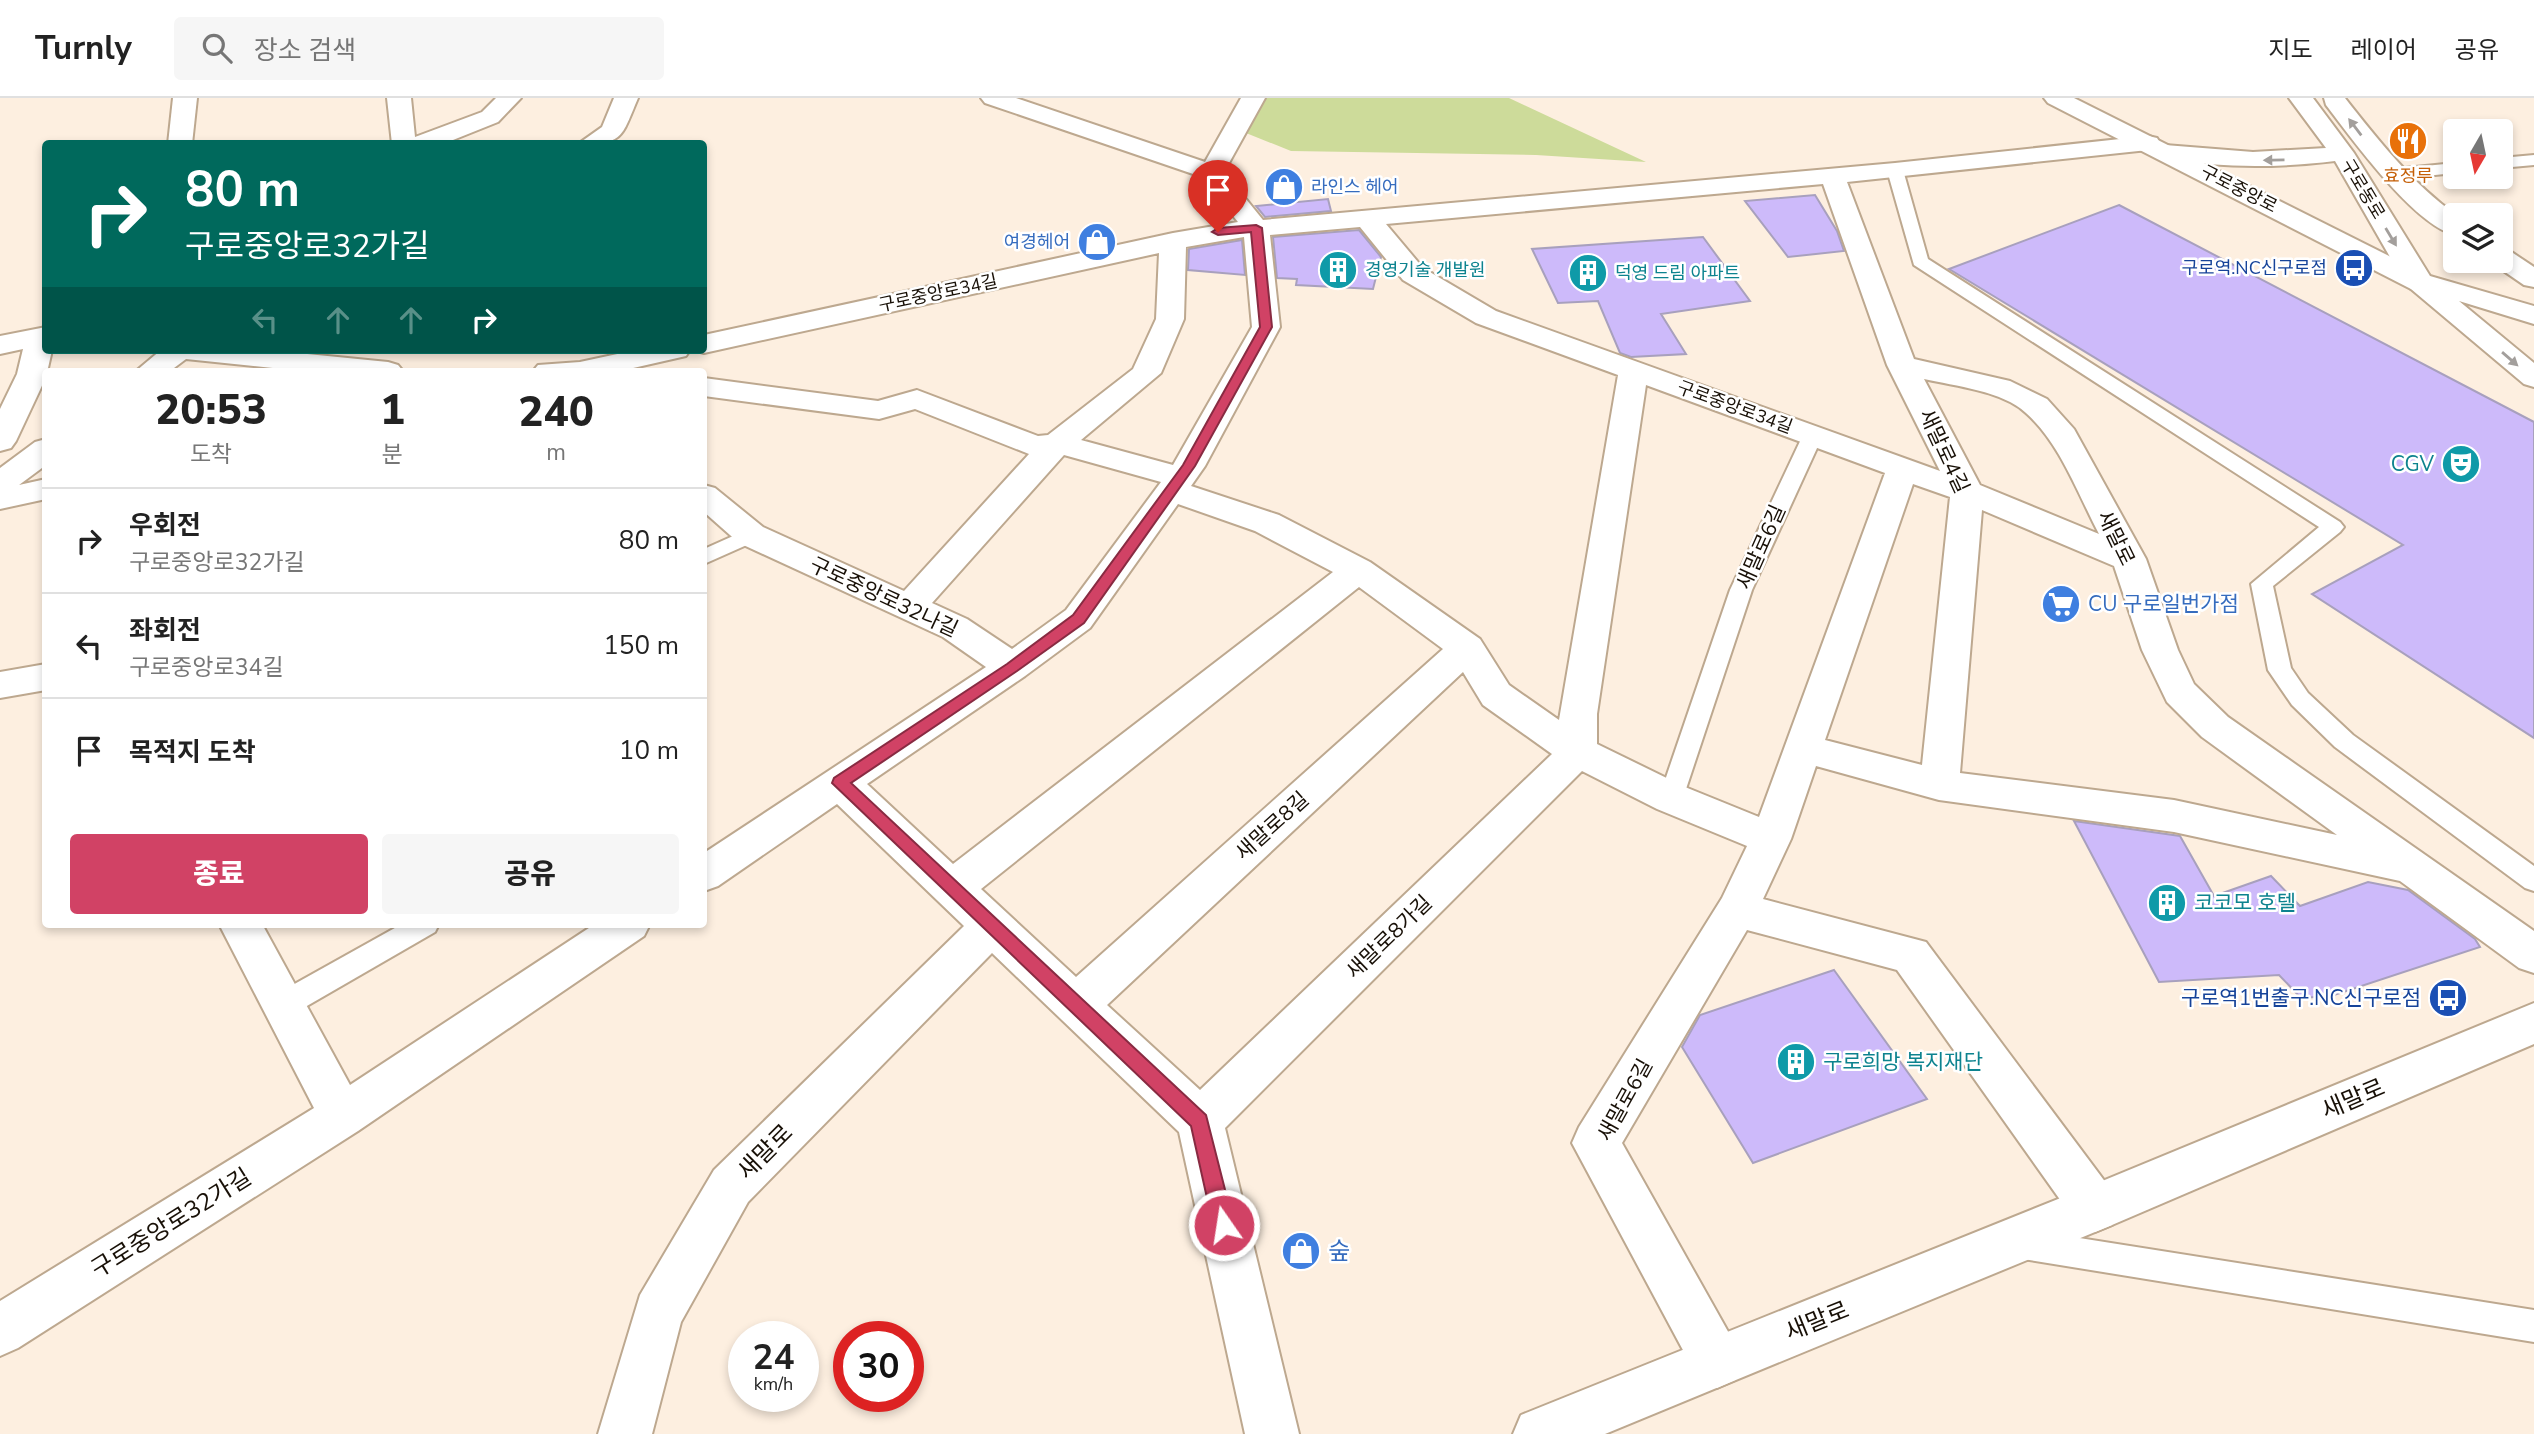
<!DOCTYPE html>
<html lang="ko">
<meta charset="utf-8">
<style>
:root{--surface:#fff;--page:#f6f6f6;--text:#222;--muted:#767676;--line:#e0e0e0;--accent:#d14265}
body{margin:0;font-family:"Nunito Sans","Noto Sans KR",sans-serif;background:var(--page);color:var(--text);height:100vh;display:flex;flex-direction:column;font-size:26px;white-space:nowrap}
*{box-sizing:border-box;margin:0}
p{font-size:23px;color:var(--muted)}
.icon{flex:none;width:38px;height:38px;fill:none;stroke:currentColor;stroke-width:2;stroke-linecap:round;stroke-linejoin:round}
.map{position:relative;flex:1;overflow:hidden}
.drawer{position:absolute;left:42px;top:270px;width:665px;height:560px;display:flex;flex-direction:column;background:var(--surface);border-radius:7px;box-shadow:0 4px 10px #0003}
.drawer>*{flex:none}
.guide{position:absolute;left:42px;top:42px;width:665px;height:214px;border-radius:7px;box-shadow:0 4px 10px #0003;background:#00695c;color:#fff;overflow:hidden}
.needle{width:46px;rotate:189deg}
.buttons{position:absolute;left:2443px;top:21px;display:grid;gap:14px}
.buttons a{display:grid;place-items:center;width:70px;height:70px;border-radius:7px;background:var(--surface);box-shadow:0 4px 10px #0003;font-size:35px}
.speed{position:absolute;left:728px;top:1223px;display:flex;gap:14px;font-size:35px;font-weight:700;text-align:center}
.speed>*{display:grid;place-content:center;width:91px;height:91px;border-radius:50%;background:var(--surface);box-shadow:0 4px 10px #0003;line-height:1}
.speed small{font-size:18px;font-weight:400}
.speed .limit{border:10px solid #d22;background:#fff;color:#111}
.pin{position:absolute;display:grid;place-items:center;width:60px;height:60px;color:#fff;margin:-72px -30px;border-radius:50% 50% 50% 0;rotate:-45deg;box-shadow:0 0 7px #0007}
.pin .icon{rotate:45deg}
.me{position:absolute;width:77px;margin:-38px;rotate:347deg;stroke-linejoin:round;filter:drop-shadow(0 0 5px #0008)}
.turn{display:flex;align-items:center;gap:24px;height:147px;padding:0 28px;font-size:32px}
.turn .icon{width:91px;height:91px;stroke-width:2.5}
.turn b{display:block;font-size:49px;line-height:60px}
.lanes{display:flex;align-items:center;height:66px;padding:0 28px;background:#0003;justify-content:center;gap:35px;direction:ltr}
.lanes .off{opacity:.35}
.eta{display:flex;justify-content:space-evenly;align-items:center;height:119px;text-align:center}
.eta b{font-size:42px;font-weight:800;line-height:49px}
.primary-button{display:flex;gap:14px;margin-top:auto;padding:14px 28px}
.primary-button a{flex:1;height:80px;border-radius:7px;background:var(--accent);color:#fff;font-size:28px;font-weight:800;line-height:80px;text-align:center}
.primary-button a+a{background:var(--page);color:var(--text)}
ul{padding:0;list-style:none}
li{display:flex;align-items:center;gap:21px;height:105px;padding:0 28px;border-top:2px solid var(--line)}
li div{flex:1}
li b{display:block;font-size:26px}
li em{font-style:normal}
header{display:flex;align-items:center;gap:42px;box-sizing:border-box;height:98px;padding:0 35px;background:var(--surface);border-bottom:2px solid var(--line)}
header strong{font-size:33px}
nav{display:flex;gap:38px;margin-inline-start:auto;font-size:24px}
.search{width:490px;height:63px;background:var(--page);display:flex;align-items:center;gap:18px;box-sizing:border-box;padding:0 24px;border-radius:7px;color:var(--muted);font-size:26px}
.map>svg:first-child{display:block}
</style>
<header>
<strong>Turnly</strong>
<div class="search"><svg class="icon" aria-label="search" viewBox="0 0 24 24"><circle cx="10" cy="10" r="6"/><path d="M15 15l6 6"/></svg>장소 검색</div>
<nav><a>지도</a><a>레이어</a><a>공유</a></nav>
</header>
<div class="map">
<svg width="2534" height="1336" viewBox="0 0 2534 1336">
<rect width="100%" height="100%" fill="#fdefe0"/>
<polygon fill="#cddb9a" points="1266,0 1509,0 1646,64 1536,57 1291,53 1246,35"/>
<g fill="#cdbafa" stroke="#a8a0bd" stroke-width="2">
<polygon points="1815,97 1837,133 1844,153 1788,159 1745,103"/>
<polygon points="1328,101 1331,113 1265,119 1256,108"/>
<polygon points="2119,107 2534,324 2534,640 2312,496 2403,447 1949,171"/>
<polygon points="1359,132 1381,159 1373,191 1296,187 1297,181 1277,180 1273,139"/>
<polygon points="1703,139 1750,203 1661,216 1686,256 1631,259 1620,255 1598,203 1558,205 1532,151"/>
<polygon points="1242,142 1245,177 1188,172 1189,151"/>
<polygon points="2074,723 2180,738 2214,798 2271,778 2300,808 2368,784 2408,792 2475,841 2480,849 2331,898 2301,900 2279,877 2159,884"/>
<polygon points="1834,872 1927,1001 1753,1065 1682,949 1700,917"/>
</g>
<g fill="none" stroke-linecap="round" stroke-linejoin="round">
<g stroke="#bda88f" stroke-width="4">
<g id="service">
<polygon points="2534,57 2534,67 2501,70 2501,60"/>
<polygon points="2455,65 2455,75 2395,81 2387,76 2395,71"/>
<polygon points="1895,67 1903,72 1928,161 2340,424 2344,429 2340,434 2273,488 2291,570 2308,595 2353,637 2534,768 2534,793 2525,790 2335,649 2292,607 2268,572 2251,486 2319,429 1914,167 1887,72"/>
<polygon points="1813,331 1820,333 1823,337 1752,492 1683,700 1680,707 1671,710 1662,707 1659,700 1730,492 1803,337 1806,333"/>
<polygon points="751,430 758,432 762,437 758,442 704,466 704,451"/>
<polygon points="402,826 439,826 435,834 293,916 283,919 273,916 269,907 273,898"/>
<polygon points="2023,1131 2534,1212 2534,1244 2023,1161 2012,1157 2007,1146 2012,1135"/>
</g>
</g>
<g stroke="#bda88f" stroke-width="4">
<g id="minor">
<polygon points="173,0 197,0 192,46 168,46"/>
<polygon points="387,0 411,0 415,39 482,14 496,0 521,0 498,24 443,46 392,46"/>
<path d="M614,0H638C621,40 624,46 578,46L602,29Z"/>
<path d="M981,0H1016L1205,64L1241,0H1265L1224,74L1263,122L1895,65L2148,38L2157,40L2160,45L2157,50L2148,52L1847,84L1914,261L2010,283L2047,301L2074,331L2146,461L2178,552L2194,586L2228,619L2534,833V875L2519,870L2400,783L2174,734L1939,702L1816,668L1791,741L1763,801L1926,844L2112,1093L2119,1110L2112,1127L2095,1134L2078,1127L1897,872L1747,832L1622,1045L1735,1246L1743,1264L1735,1282L1717,1290L1699,1282L1572,1045L1579,1029L1722,800L1747,748L1657,711L1582,673L1225,1030L1299,1336H1245L1179,1034L992,855L748,1104L681,1224L652,1336H598L640,1197L714,1072L964,828L837,706L718,788L704,793V755L986,569L943,539L739,445L704,414V387L715,390L763,429L904,493L1029,356L915,311L879,321L704,298V280L878,303L917,292L1038,338L1048,337L1133,271L1156,221L1159,155L704,255L694,252H704V237L1173,135L1238,124L1202,79L985,5ZM1823,86L1887,267L1940,373L1496,213L1423,170L1386,126ZM1360,129L1403,182L1476,225L1618,277L1559,622L1509,587L1480,541L1370,464L1279,417L1191,388L1205,368L1280,229L1270,137ZM1244,139L1252,229L1173,367L1081,342L1161,275L1184,221L1186,149ZM1924,281C1955,288 2003,293 2026,315C2060,345 2078,396 2099,436L1980,387ZM1646,287L1885,375L1759,719L1685,689L1597,646V616ZM1064,357L1161,384L1066,512L1012,551L967,521L932,505ZM1913,386L1950,399L1922,667L1825,642ZM1178,406L1255,433L1333,474L953,766L867,686L1025,578L1090,530ZM1982,412L2114,468L2142,552L2167,604L2202,639L2337,737L2174,702L1960,675ZM1359,489L1443,551L1076,879L981,791ZM1463,574L1483,607L1552,656L1200,992L1107,907Z"/>
<polygon points="46,229 46,252 52,252 46,279 16,343 11,350 0,353 0,311 17,276 23,251 0,256 0,238"/>
<polygon points="161,252 267,252 388,264 398,267 403,273 301,273 186,261 170,273 136,273"/>
<polygon points="636,252 690,252 686,258 620,273 533,273 538,267 580,264"/>
<polygon points="46,341 46,367 19,387 46,381 46,401 0,411 0,370 35,344"/>
<polygon points="46,566 46,592 0,600 0,574"/>
<polygon points="219,826 262,826 350,987 595,826 650,826 644,838 358,1033 18,1250 0,1258 0,1203 314,1010"/>
</g>
</g>
<g stroke="#bda88f" stroke-width="4">
<g id="tertiary">
<polygon points="2044,0 2074,0 2431,179 2435,185 2431,191 2421,193 2411,191 2048,5"/>
<polygon points="2534,905 2534,946 2112,1127 1605,1336 1513,1336 1521,1317 2078,1093"/>
</g>
</g>
<g stroke="#bda88f" stroke-width="4">
<g id="secondary">
<path d="M2289,0H2313L2354,55L2430,178L2534,208V226L2459,203L2534,265V289L2524,286L2411,191L2390,159L2335,63C2278,70 2222,70 2165,61L2156,59L2153,54L2156,49L2165,47L2253,54L2326,50Z"/>
<path d="M2324,0H2345C2378,42 2412,85 2456,117L2455,137C2414,127 2352,41 2326,7Z"/>
<polygon points="2501,151 2510,153 2534,169 2534,189 2524,187 2492,165 2490,163 2501,163"/>
</g>
</g>
<use href="#service" fill="#fff" fill-rule="evenodd"/>
<use href="#minor" fill="#fff" fill-rule="evenodd"/>
<use href="#tertiary" fill="#fff" fill-rule="evenodd"/>
<use href="#secondary" fill="#fff" fill-rule="evenodd"/>
</g>
<defs><path id="oneway-solid" d="M-6-.8H1V-3.2L6.5 0L1 3.2V.8H-6Z" transform="scale(1.75)"/></defs>
<g fill="#a39f9c">
<use href="#oneway-solid" transform="translate(2355 29) rotate(-127)"/>
<use href="#oneway-solid" transform="translate(2274 62) rotate(179)"/>
<use href="#oneway-solid" transform="translate(2391 139) rotate(59)"/>
<use href="#oneway-solid" transform="translate(2510 261) rotate(41)"/>
</g>
<polygon fill="#d14265" stroke="#882b42" stroke-width="2" points="1256,127 1262,130 1272,229 1195,368 1084,525 1017,573 851,685 1206,1017 1234,1127 1231,1134 1224,1137 1216,1134 1213,1127 1191,1028 832,685 834,680 1007,566 1073,517 1183,367 1260,229 1251,134 1218,137 1212,134 1218,130"/>
<defs>
<g id="restaurant-disc" transform="scale(2.0125)"><circle r="9.5" fill="#e8710a" stroke="#fff"/><path d="M-5-6h1v4h1v-4h1v4h1v-4h1v5L-1.5 .5V6h-2V.5L-5-1ZM5-6V6H3V1.5H1.5Q1.5-4 5-6Z" fill="#fff"/></g>
<g id="shop-disc" transform="scale(2.0125)"><circle r="9.5" fill="#3f7fe0" stroke="#fff"/><path d="M-5-2.5h2.3a2.7 3.5 0 0 1 5.4 0H5L5.5 6h-11ZM-1.5-2.5h3a1.5 2.3 0 0 0-3 0Z" fill="#fff"/></g>
<g id="bus-disc" transform="scale(2.0125)"><circle r="9.5" fill="#1a4fb4" stroke="#fff"/><path d="M-5-6H5V4H4V6H2V4H-2V6H-4V4H-5ZM-3.5-4V0h7V-4ZM-3.5 1.2v1.5H-2V1.2ZM2 1.2v1.5H3.5V1.2Z" fill="#fff"/></g>
<g id="building-disc" transform="scale(2.0125)"><circle r="9.5" fill="#0f9aa8" stroke="#fff"/><path d="M-4-6H4V6H1V3H-1V6H-4ZM-2.5-4.3h1.7v1.8h-1.7ZM.8-4.3h1.7v1.8H.8ZM-2.5-1h1.7V.8h-1.7ZM.8-1h1.7V.8H.8Z" fill="#fff"/></g>
<g id="theatre-disc" transform="scale(2.0125)"><circle r="9.5" fill="#0f9aa8" stroke="#fff"/><path d="M-5-5.5Q0-4 5-5.5V0Q5 5 0 6Q-5 5-5 0ZM-3.3-2.5H-1v1.5H-3.3ZM1-2.5H3.3v1.5H1ZM-2.8 1Q0 5.5 2.8 1Z" fill="#fff"/></g>
<g id="supermarket-disc" transform="scale(2.0125)"><circle r="9.5" fill="#3f7fe0" stroke="#fff"/><path d="M-6-5.5h2.5l.6 2H6L4.5 2H-2.5L-4.4-4H-6ZM-1.5 3.2a1.3 1.3 0 1 0 .1 0ZM3 3.2a1.3 1.3 0 1 0 .1 0Z" fill="#fff"/></g>
</defs>
<g fill-rule="evenodd">
<use href="#restaurant-disc" x="2408" y="43"/>
<use href="#shop-disc" x="1284" y="89"/>
<use href="#shop-disc" x="1097" y="144"/>
<use href="#bus-disc" x="2354" y="170"/>
<use href="#building-disc" x="1338" y="172"/>
<use href="#building-disc" x="1588" y="175"/>
<use href="#theatre-disc" x="2461" y="366"/>
<use href="#supermarket-disc" x="2061" y="506"/>
<use href="#building-disc" x="2167" y="805"/>
<use href="#bus-disc" x="2448" y="900"/>
<use href="#building-disc" x="1796" y="964"/>
<use href="#shop-disc" x="1301" y="1153"/>
</g>
<g text-anchor="middle" stroke-width="5" stroke-linejoin="round" paint-order="stroke">
<g font-size="18" fill="#c56008" stroke="#fff">
<text x="2408" y="84">효정루</text>
</g>
<g font-size="18" fill="#366cbe" stroke="#fff" text-anchor="start">
<text x="1311" y="95">라인스 헤어</text>
<text x="1070" y="150" text-anchor="end">여경헤어</text>
</g>
<g font-size="18" fill="#181007" stroke="#fff">
<text transform="translate(2239 91) rotate(27)" y="6">구로중앙로</text>
<text transform="translate(2363 91) rotate(59)" y="6">구로동로</text>
<text transform="translate(938 195) rotate(-12)" y="6">구로중앙로34길</text>
<text transform="translate(1735 309) rotate(20)" y="6">구로중앙로34길</text>
</g>
<g font-size="18" fill="#164399" stroke="#fff" text-anchor="end">
<text x="2327" y="176">구로역.NC신구로점</text>
</g>
<g font-size="18" fill="#0d838f" stroke="#fff" text-anchor="start">
<text x="1365" y="178">경영기술 개발원</text>
<text x="1615" y="181">덕영 드림 아파트</text>
</g>
<g font-size="21" fill="#181007" stroke="#fff">
<text transform="translate(1944 353) rotate(65)" y="7">새말로4길</text>
<text transform="translate(2116 440) rotate(64)" y="7">새말로</text>
<text transform="translate(1761 449) rotate(-66)" y="7">새말로6길</text>
<text transform="translate(884 499) rotate(25)" y="7">구로중앙로32나길</text>
<text transform="translate(1272 728) rotate(-42)" y="7">새말로8길</text>
<text transform="translate(1389 839) rotate(-44)" y="7">새말로8가길</text>
<text transform="translate(1625 1002) rotate(-61)" y="7">새말로6길</text>
</g>
<g font-size="21" fill="#0d838f" stroke="#fff" text-anchor="start">
<text x="2434" y="373" text-anchor="end">CGV</text>
<text x="2194" y="812">코코모 호텔</text>
<text x="1823" y="971">구로희망 복지재단</text>
</g>
<g font-size="21" fill="#366cbe" stroke="#fff" text-anchor="start">
<text x="2088" y="513">CU 구로일번가점</text>
</g>
<g font-size="21" fill="#164399" stroke="#fff" text-anchor="end">
<text x="2421" y="907">구로역1번출구.NC신구로점</text>
</g>
<g font-size="24" fill="#181007" stroke="#fff">
<text transform="translate(2353 1001) rotate(-23)" y="8">새말로</text>
<text transform="translate(765 1054) rotate(-45)" y="8">새말로</text>
<text transform="translate(171 1125) rotate(-32)" y="8">구로중앙로32가길</text>
<text transform="translate(1817 1223) rotate(-22)" y="8">새말로</text>
</g>
<g font-size="24" fill="#366cbe" stroke="#fff" text-anchor="start">
<text x="1328" y="1161">숲</text>
</g>
</g>
</svg>
<div class="buttons">
<a><svg class="needle" viewBox="-14 -14 28 28"><path d="M0-13l5 13h-10z" fill="#e53935"/><path d="M0 13l5-13h-10z" fill="#767676"/></svg></a>
<a><svg class="icon" aria-label="layers" viewBox="0 0 24 24"><path d="M12 4l9 5-9 5-9-5zM3 14l9 5 9-5"/></svg></a>
</div>
<div class="speed"><div>24<small>km/h</small></div><div class="limit">30</div></div>
<div class="pin" style="left:1218px;top:134px;background:#d93025"><svg class="icon" aria-label="arrive" viewBox="0 0 24 24"><path d="M6 21V4h12l-3 4 3 4H6"/></svg></div>
<svg class="me" style="left:1224px;top:1127px" viewBox="-20 -20 40 40"><circle r="17" fill="#d14265" stroke="#fff" stroke-width="3"/><path d="M0-11L8 9 0 5-8 9z" fill="#fff"/></svg>
<div class="guide">
<div class="turn"><svg class="icon" aria-label="right" viewBox="0 0 24 24"><path d="M7 20v-9h11M14 6l5 5-5 5"/></svg><div><b>80 m</b>구로중앙로32가길</div></div>
<div class="lanes"><svg class="icon off" aria-label="left" viewBox="0 0 24 24"><path d="M17 20v-9H6M10 6l-5 5 5 5"/></svg><svg class="icon off" aria-label="ahead" viewBox="0 0 24 24"><path d="M12 20V5M6 11l6-6 6 6"/></svg><svg class="icon off" aria-label="ahead" viewBox="0 0 24 24"><path d="M12 20V5M6 11l6-6 6 6"/></svg><svg class="icon" aria-label="right" viewBox="0 0 24 24"><path d="M7 20v-9h11M14 6l5 5-5 5"/></svg></div>
</div>
<section class="drawer">
<div class="eta">
<div><b>20:53</b><p>도착</p></div>
<div><b>1</b><p>분</p></div>
<div><b>240</b><p>m</p></div>
</div>
<ul>
<li><svg class="icon" aria-label="right" viewBox="0 0 24 24"><path d="M7 20v-9h11M14 6l5 5-5 5"/></svg><div><b>우회전</b><p>구로중앙로32가길</p></div><em>80 m</em></li>
<li><svg class="icon" aria-label="left" viewBox="0 0 24 24"><path d="M17 20v-9H6M10 6l-5 5 5 5"/></svg><div><b>좌회전</b><p>구로중앙로34길</p></div><em>150 m</em></li>
<li><svg class="icon" aria-label="arrive" viewBox="0 0 24 24"><path d="M6 21V4h12l-3 4 3 4H6"/></svg><div><b>목적지 도착</b></div><em>10 m</em></li>
</ul>
<div class="primary-button"><a>종료</a><a>공유</a></div>
</section>
</div>
